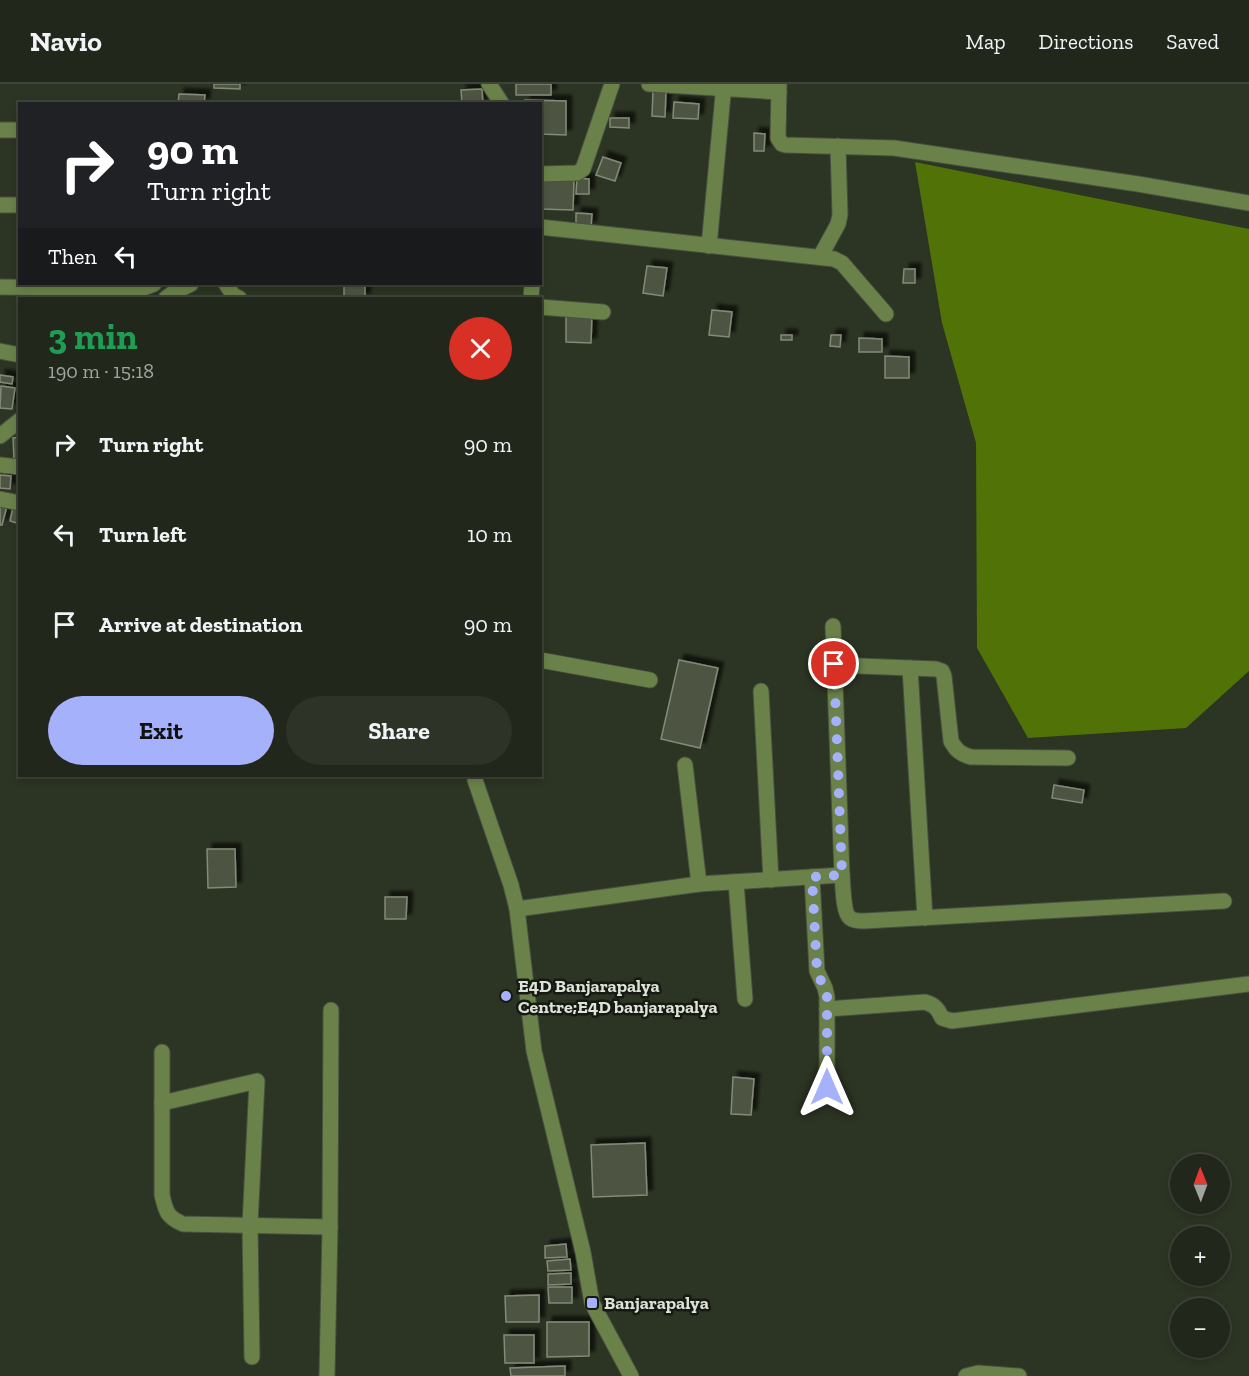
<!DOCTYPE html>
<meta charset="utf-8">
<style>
:root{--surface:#21271a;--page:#2d3327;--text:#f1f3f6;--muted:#a2a5a2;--line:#3e4439;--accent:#a6b1fc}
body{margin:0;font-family:"Zilla Slab",serif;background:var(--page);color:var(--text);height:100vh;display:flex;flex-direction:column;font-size:22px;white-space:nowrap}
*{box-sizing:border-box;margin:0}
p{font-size:20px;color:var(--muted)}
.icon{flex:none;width:33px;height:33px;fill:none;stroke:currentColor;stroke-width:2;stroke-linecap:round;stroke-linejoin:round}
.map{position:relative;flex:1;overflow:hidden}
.sheet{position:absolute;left:18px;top:213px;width:524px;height:480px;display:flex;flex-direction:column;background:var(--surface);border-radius:0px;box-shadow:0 3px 9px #0003,0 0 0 2px var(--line)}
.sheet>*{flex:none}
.top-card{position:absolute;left:18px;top:18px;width:524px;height:183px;border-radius:0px;box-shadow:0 3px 9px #0003,0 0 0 2px var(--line);background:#202124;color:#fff;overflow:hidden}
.needle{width:39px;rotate:359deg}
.tools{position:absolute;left:1170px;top:1070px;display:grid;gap:12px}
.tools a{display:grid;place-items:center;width:60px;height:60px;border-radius:50%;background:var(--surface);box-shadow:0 3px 9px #0003,0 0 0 2px var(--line);font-size:30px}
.pin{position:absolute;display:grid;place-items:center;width:51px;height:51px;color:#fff;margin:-26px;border:3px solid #fff;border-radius:50%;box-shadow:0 2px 6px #0007}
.me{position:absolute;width:66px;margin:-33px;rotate:0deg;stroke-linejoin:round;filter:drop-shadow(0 0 4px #0008)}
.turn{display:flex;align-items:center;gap:21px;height:126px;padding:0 30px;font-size:27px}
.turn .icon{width:78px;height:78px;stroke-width:2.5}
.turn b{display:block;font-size:42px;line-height:51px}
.then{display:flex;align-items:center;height:57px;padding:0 30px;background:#0003;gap:12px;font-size:22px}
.round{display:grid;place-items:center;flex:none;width:63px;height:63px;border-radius:32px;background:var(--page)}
.headline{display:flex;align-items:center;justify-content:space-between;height:102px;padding:0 30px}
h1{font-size:36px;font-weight:700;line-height:45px;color:#1e9e55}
.cta{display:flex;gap:12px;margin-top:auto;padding:12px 30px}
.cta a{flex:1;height:69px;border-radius:36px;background:var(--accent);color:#111;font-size:24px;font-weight:700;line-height:69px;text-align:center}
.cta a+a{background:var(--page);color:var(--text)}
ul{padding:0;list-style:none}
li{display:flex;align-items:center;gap:18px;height:90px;padding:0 30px}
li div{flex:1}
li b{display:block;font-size:22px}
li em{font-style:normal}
header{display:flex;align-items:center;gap:36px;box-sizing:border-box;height:84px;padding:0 30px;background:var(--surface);border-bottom:2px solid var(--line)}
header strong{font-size:28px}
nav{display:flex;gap:33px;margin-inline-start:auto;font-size:21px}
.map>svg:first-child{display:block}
</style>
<header>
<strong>Navio</strong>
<nav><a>Map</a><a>Directions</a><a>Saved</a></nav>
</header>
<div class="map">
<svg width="1249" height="1292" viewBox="0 0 1249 1292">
<defs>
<filter id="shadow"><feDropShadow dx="5.5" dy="-5.5" stdDeviation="1.5" flood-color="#0009"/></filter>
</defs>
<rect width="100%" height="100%" fill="#2c3423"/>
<polygon fill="#507207" points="915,78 1249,145 1249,587 1186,644 1028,654 977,564 976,359 942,239"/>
<g fill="#4d5543" stroke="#828b77" stroke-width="1.5" filter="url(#shadow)">
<polygon points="214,0 240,0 240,5 214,4"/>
<rect x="516" y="0" width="35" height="11"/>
<polygon points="482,5 483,20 462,20 461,6"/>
<polygon points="653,6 666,7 665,33 652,32"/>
<polygon points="179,10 205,11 204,20 178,20"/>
<polygon points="525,16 566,17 566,51 540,50 540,20 525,20"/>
<polygon points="674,18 699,20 698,35 673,34"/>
<polygon points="610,34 629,34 629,44 610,43"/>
<polygon points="754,49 765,50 764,67 754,67"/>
<polygon points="603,73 621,79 615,97 596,91"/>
<polygon points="577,94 589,95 589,110 576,110"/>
<polygon points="540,95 574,95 573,126 540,125"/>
<polygon points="576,129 592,130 591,143 576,142"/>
<polygon points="647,182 667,184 663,212 643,209"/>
<polygon points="904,185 915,185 915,199 903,199"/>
<polygon points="365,200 365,214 344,214 344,201"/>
<polygon points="712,226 732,228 729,253 709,251"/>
<polygon points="566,229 592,229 591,259 566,258"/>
<rect x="781" y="251" width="11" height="5"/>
<polygon points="831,251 841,251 840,263 830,262"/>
<polygon points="859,254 882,255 882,268 859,268"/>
<polygon points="885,272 909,273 909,294 885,294"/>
<polygon points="0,291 13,293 12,300 0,298"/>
<polygon points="1,302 15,304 12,325 0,324"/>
<polygon points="20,353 20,376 14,376 13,354"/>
<polygon points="18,390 20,390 20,409 17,409"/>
<polygon points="0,391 11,392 10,405 0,404"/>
<polygon points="14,419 20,420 20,440 10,437"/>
<polygon points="0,420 7,422 2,441 0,441"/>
<polygon points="679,576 718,584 700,664 661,655"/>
<polygon points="1054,701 1084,706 1082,719 1052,714"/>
<polygon points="207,765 235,765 236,803 208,804"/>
<polygon points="385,813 407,813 406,835 385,835"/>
<polygon points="733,993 754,995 751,1031 731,1030"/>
<polygon points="645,1059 647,1111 593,1113 591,1061"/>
<polygon points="566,1160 567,1173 545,1174 545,1162"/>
<polygon points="570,1175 571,1186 548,1187 547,1177"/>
<polygon points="571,1189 571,1200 548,1201 548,1190"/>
<polygon points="548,1203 572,1203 572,1219 549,1219"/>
<polygon points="539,1211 539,1238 506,1238 505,1212"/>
<polygon points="547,1238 589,1238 589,1272 547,1273"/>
<polygon points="504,1251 534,1251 534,1279 505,1279"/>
<polygon points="565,1282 565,1292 511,1292 510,1284"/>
</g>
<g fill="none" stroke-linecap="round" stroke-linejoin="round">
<g stroke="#485040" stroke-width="17">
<g id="minor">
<polyline points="489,0 502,20"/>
<polyline points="649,0 779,8"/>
<polyline points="779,0 778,54 782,60 785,61 894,64 1138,100 1249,119"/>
<polyline points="0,46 20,46"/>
<polyline points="540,90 577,89 583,85 612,0"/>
<polyline points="0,121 20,121"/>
<polyline points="540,143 834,175 842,179 886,230"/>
<polyline points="709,162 724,0"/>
<polyline points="820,173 838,140 840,131 838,62"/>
<polyline points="226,200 233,211 239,214"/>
<polyline points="0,203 141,205 154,200"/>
<polyline points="166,214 173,209 191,200"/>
<polyline points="531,214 532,200"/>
<polyline points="540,223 603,228"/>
<polyline points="0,267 20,271"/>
<polyline points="0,352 20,336"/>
<polyline points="0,381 20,383"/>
<polyline points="0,415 20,419"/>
<path d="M833,542L842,791C843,800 843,829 850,834C854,837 860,837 864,837L1224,817"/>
<polyline points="540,576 650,596"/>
<path d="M834,581L936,585L942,587L944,592L951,657C956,666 960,670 971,673L1068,674"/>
<polyline points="910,584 925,834"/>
<polyline points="761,607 771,796"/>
<polyline points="685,681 699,800"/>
<polyline points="476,692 475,696 511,801 517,825 534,967 583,1168 592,1219 631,1292"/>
<polyline points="812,793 817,887 825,904 827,913 827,1003"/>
<polyline points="736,798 745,915"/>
<polyline points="517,825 699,800 842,791"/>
<path d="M827,925L925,918C935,921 938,925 942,934L952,937L1249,900"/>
<path d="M162,968V1111C166,1128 167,1133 183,1140L330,1143"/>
<polyline points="162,1019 257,997 250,1141 252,1273"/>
<polyline points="327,1292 330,1143 331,926"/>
<polyline points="966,1292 978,1289 1019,1292"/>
</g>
</g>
<use href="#minor" stroke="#6a824a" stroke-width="15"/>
</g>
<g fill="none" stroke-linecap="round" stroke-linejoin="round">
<polyline stroke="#a6b1fc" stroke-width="10" stroke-dasharray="0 18" points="827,1003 827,912 817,887 812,793 842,791 834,580"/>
</g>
<g fill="#a6b1fc" stroke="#171a12" stroke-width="2">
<circle cx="506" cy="912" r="6"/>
<rect x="586" y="1213" width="12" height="12" rx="3"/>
</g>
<g text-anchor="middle" stroke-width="5" stroke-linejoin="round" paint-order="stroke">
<g font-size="18" font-weight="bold" fill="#dde3d8" stroke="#171a12" text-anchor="start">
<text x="518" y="908">E4D Banjarapalya<tspan x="518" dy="21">Centre;E4D banjarapalya</tspan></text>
<text x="604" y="1225">Banjarapalya</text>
</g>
</g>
</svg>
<div class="tools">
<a><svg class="needle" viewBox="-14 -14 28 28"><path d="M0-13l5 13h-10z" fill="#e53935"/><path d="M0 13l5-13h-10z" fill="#a2a5a2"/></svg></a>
<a>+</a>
<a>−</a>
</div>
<div class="pin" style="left:834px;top:580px;background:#d93025"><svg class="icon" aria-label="arrive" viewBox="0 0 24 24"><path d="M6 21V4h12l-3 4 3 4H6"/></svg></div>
<svg class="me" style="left:827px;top:1003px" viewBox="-20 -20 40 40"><path d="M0-17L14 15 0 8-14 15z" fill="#a6b1fc" stroke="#fff" stroke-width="4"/></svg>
<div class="top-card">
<div class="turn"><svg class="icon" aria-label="right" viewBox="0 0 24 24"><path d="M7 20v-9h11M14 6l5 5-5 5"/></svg><div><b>90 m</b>Turn right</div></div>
<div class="then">Then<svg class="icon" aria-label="left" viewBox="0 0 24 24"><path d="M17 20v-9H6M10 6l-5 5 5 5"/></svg></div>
</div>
<section class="sheet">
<div class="headline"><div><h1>3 min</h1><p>190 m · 15:18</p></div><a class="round" style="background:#d93025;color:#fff"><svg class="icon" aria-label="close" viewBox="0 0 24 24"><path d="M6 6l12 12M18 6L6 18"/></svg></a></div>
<ul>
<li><svg class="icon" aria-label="right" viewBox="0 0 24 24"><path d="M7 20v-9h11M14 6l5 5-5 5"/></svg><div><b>Turn right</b></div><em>90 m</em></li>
<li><svg class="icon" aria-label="left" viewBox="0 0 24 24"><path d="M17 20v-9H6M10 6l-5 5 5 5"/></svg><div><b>Turn left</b></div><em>10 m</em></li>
<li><svg class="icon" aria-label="arrive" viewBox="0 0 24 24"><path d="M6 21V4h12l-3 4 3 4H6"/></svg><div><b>Arrive at destination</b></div><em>90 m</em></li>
</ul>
<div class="cta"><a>Exit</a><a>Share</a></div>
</section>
</div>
